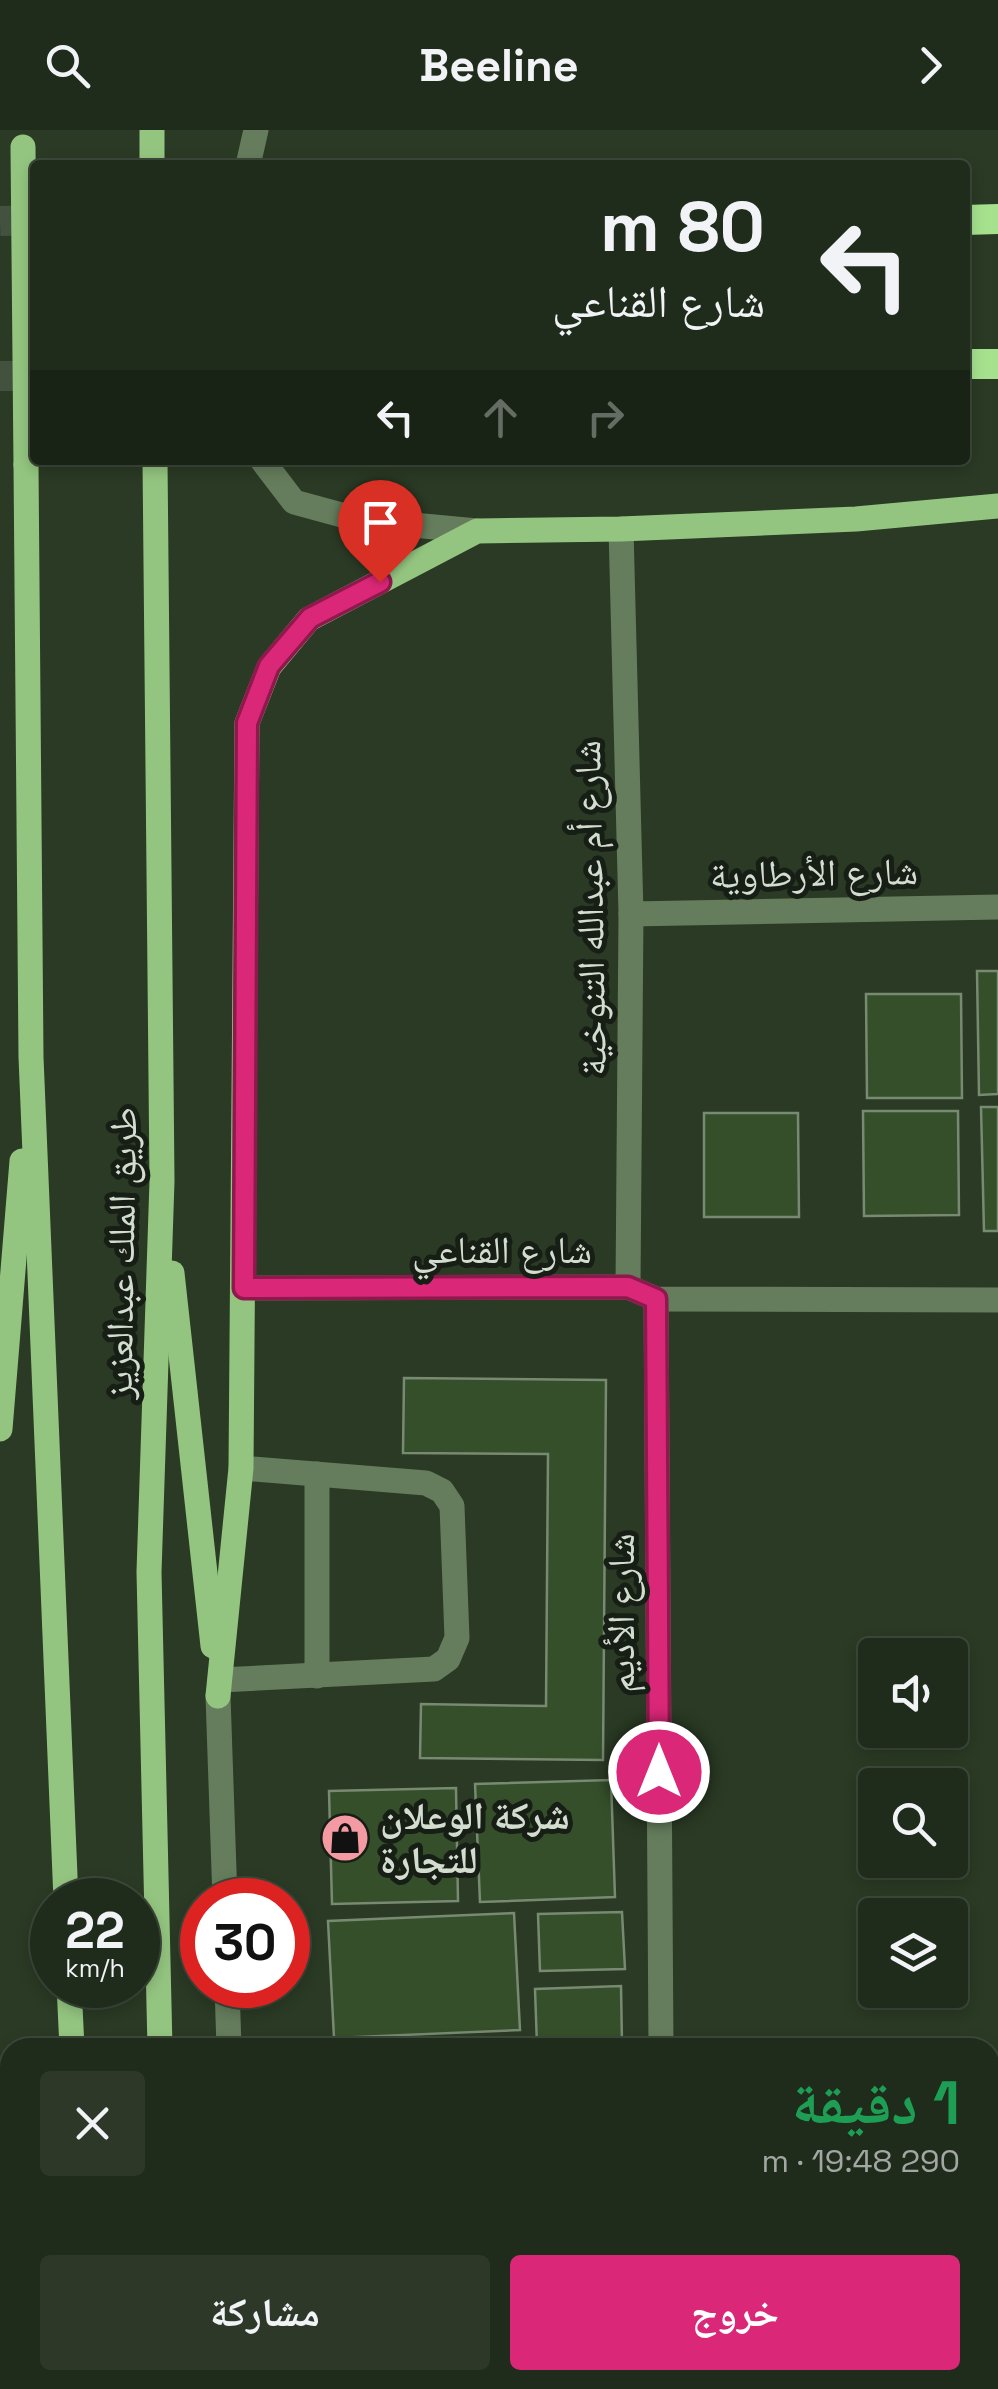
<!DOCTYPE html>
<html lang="ar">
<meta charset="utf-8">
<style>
:root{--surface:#202c1b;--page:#2d3828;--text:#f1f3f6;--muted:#a2a7a3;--line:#3d483a;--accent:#db2777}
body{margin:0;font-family:"Space Grotesk","Noto Naskh Arabic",sans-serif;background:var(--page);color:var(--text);direction:rtl;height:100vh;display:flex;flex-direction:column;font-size:38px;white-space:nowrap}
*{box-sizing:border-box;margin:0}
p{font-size:32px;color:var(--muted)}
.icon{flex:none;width:55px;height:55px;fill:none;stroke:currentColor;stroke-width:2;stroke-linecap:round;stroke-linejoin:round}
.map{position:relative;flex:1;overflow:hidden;direction:ltr}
.side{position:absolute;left:0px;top:1908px;width:1000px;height:352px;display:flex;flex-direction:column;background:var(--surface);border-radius:30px 30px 0 0;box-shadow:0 5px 15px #0003,0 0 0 2px var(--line);direction:rtl}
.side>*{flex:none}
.top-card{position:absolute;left:30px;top:30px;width:940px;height:305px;border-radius:10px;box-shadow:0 5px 15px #0003,0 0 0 2px var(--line);direction:rtl;background:#202c1b;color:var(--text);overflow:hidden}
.fabs{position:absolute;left:858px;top:1508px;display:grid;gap:20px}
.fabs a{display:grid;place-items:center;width:110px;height:110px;border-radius:10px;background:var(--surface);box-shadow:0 5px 15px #0003,0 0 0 2px var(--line);font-size:50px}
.speed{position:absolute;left:30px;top:1748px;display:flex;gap:20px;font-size:50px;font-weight:700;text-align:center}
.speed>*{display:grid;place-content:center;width:130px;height:130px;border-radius:50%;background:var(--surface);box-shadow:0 5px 15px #0003,0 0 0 2px var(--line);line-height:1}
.speed small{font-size:25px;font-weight:400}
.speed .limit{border:15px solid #d22;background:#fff;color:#111}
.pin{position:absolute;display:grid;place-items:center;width:85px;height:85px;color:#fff;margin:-102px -42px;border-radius:50% 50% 50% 0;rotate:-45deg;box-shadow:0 0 10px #0007}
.pin .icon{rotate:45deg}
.me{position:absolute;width:110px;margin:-55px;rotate:0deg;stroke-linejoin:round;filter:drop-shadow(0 0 8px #0008)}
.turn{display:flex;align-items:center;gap:35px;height:210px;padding:0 40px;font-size:45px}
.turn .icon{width:130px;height:130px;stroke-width:2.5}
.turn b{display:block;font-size:70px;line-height:85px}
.lanes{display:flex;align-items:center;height:95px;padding:0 40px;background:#0003;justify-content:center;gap:50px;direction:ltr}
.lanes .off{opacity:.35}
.round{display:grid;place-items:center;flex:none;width:105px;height:105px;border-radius:10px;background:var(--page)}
.overview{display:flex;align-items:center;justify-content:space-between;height:170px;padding:0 40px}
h1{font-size:60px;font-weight:700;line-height:75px;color:#1e9e55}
.action{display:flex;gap:20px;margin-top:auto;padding:20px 40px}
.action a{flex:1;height:115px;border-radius:10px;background:var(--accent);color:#fff;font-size:40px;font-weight:700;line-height:115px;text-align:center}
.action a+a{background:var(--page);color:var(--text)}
header{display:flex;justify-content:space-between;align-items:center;height:130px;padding:0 40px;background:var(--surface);font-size:45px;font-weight:700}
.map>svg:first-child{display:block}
</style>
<header><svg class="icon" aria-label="forward" viewBox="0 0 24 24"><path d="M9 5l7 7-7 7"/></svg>Beeline<svg class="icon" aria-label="search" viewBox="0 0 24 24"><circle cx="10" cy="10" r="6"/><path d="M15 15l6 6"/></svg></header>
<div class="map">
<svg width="998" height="2259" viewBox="0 0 998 2259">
<rect width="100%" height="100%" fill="#2a3a24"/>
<g fill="#354f2a" stroke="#788a71" stroke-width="2.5">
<polygon points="977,841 998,841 998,964 979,965"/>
<polygon points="866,864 961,864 962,968 867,968"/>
<polygon points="981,977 998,977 998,1101 984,1101"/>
<polygon points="863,981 958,981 959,1085 864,1086"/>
<polygon points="704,983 798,983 799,1087 704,1087"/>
<polygon points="404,1248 606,1250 603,1630 420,1628 421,1574 546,1576 548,1324 403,1323"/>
<polygon points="611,1650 615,1767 480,1772 475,1654"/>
<polygon points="456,1658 458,1771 332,1774 329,1661"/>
<polygon points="622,1782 625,1839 540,1841 538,1784"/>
<polygon points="514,1783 520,1900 334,1908 328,1791"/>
<polygon points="621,1856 622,1914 537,1916 535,1859"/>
<rect x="990" y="1931" width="8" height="57"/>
<polygon points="998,2003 998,2060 990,2060 990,2004"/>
<rect x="990" y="2081" width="8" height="122"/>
<polygon points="990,2210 998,2210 998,2259 878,2259 877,2250 990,2250"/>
<polygon points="483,2250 624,2250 624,2259 484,2259"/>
<polygon points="701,2250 861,2250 862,2259 702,2259"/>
</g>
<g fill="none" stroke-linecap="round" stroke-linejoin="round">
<g stroke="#43523e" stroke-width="30" stroke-dasharray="30 15" stroke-linecap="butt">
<polyline points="0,91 35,90"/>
<polyline points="0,246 35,246"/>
</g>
<g stroke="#657d5c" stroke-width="25">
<polyline points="248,35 256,0"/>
<polyline points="262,330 294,372 360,390 477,401"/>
<polyline points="621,399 631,784 628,1157"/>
<polyline points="631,784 998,777"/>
<polyline points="244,1158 628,1157 656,1169 998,1170"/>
<polyline points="656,1169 661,1918"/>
<polyline points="317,1546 317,1344"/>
<polyline points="220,1550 434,1539 448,1529 457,1508 452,1376 442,1361 426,1353 241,1338"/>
<polyline points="218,1566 225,1770"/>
<polyline points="227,1855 229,1918"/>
<polyline points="240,2250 241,2259"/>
<polyline points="662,2250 663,2259"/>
</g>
<g stroke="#94c580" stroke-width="25">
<polyline points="152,0 152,35"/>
<polyline points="155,330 162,1051 149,1442 160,1918"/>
<polyline points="26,335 31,927 66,1770"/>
<polyline points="172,1143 213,1516"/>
<polyline points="0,1299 22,1031"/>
<polyline points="218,1566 241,1338 247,593 269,537 309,489 477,401 621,399 856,389 998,376"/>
<polyline points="69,1855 72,1918"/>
<polyline points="84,2250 84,2259"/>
<polyline points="167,2250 167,2259"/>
</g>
<g stroke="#a6e28e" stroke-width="30">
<polyline points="965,90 998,89"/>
<polyline points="965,234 998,234"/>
</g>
<polyline stroke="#94c580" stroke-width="25" points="23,17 26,335"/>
</g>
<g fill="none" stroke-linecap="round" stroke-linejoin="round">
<g stroke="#8e194d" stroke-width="25">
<polyline id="route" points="380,452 310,488 269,536 247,593 244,1158 628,1157 656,1169 659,1642"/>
</g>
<use href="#route" stroke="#db2777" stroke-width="18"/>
</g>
<defs>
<g id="shop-disc" transform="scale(2.5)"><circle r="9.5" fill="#f49aa3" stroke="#171e15"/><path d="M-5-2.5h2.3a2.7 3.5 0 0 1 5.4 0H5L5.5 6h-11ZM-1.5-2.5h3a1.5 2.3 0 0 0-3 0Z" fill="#111"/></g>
</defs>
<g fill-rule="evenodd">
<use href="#shop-disc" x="345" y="1708"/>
</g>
<g text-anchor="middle" stroke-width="10" stroke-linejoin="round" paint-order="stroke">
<g font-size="38" fill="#d3ddcf" stroke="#171e15">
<text transform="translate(814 743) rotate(-1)" y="13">شارع الأرطاوية</text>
<text transform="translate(590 778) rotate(-91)" y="13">شارع أم عبدالله التنوخية</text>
<text x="502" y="1133">شارع القناعي</text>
<text transform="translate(121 1123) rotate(-89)" y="13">طريق الملك عبدالعزيز</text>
<text transform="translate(621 1483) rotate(-90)" y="13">شارع الأديم</text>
</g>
<g font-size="38" font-weight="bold" fill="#d3ddcf" stroke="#171e15" text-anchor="start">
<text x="380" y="1699">شركة الوعلان<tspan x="380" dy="44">للتجارة</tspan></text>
</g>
</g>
</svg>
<div class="fabs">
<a><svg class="icon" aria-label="sound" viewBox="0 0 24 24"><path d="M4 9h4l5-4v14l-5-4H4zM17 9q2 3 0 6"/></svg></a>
<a><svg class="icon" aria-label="search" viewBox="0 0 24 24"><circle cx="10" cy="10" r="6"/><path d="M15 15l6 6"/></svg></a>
<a><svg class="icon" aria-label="layers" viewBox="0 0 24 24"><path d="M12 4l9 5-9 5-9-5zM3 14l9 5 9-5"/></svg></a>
</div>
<div class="speed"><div>22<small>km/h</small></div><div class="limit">30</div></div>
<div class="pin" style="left:380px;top:452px;background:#d93025"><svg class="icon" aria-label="arrive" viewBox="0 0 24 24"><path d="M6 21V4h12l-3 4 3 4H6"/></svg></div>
<svg class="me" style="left:659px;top:1642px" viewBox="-20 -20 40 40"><circle r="17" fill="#db2777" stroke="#fff" stroke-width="3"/><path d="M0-11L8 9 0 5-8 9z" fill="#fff"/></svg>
<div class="top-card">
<div class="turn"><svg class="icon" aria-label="left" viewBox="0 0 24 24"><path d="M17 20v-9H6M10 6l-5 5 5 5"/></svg><div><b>80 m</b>شارع القناعي</div></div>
<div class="lanes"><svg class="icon" aria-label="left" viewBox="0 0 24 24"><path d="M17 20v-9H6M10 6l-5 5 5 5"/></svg><svg class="icon off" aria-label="ahead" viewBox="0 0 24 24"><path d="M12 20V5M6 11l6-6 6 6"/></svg><svg class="icon off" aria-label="right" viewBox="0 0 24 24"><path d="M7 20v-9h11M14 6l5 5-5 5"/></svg></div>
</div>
<section class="side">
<div class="overview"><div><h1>1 دقيقة</h1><p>290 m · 19:48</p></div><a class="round"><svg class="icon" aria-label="close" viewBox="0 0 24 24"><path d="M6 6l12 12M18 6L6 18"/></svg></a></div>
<div class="action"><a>خروج</a><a>مشاركة</a></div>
</section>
</div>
